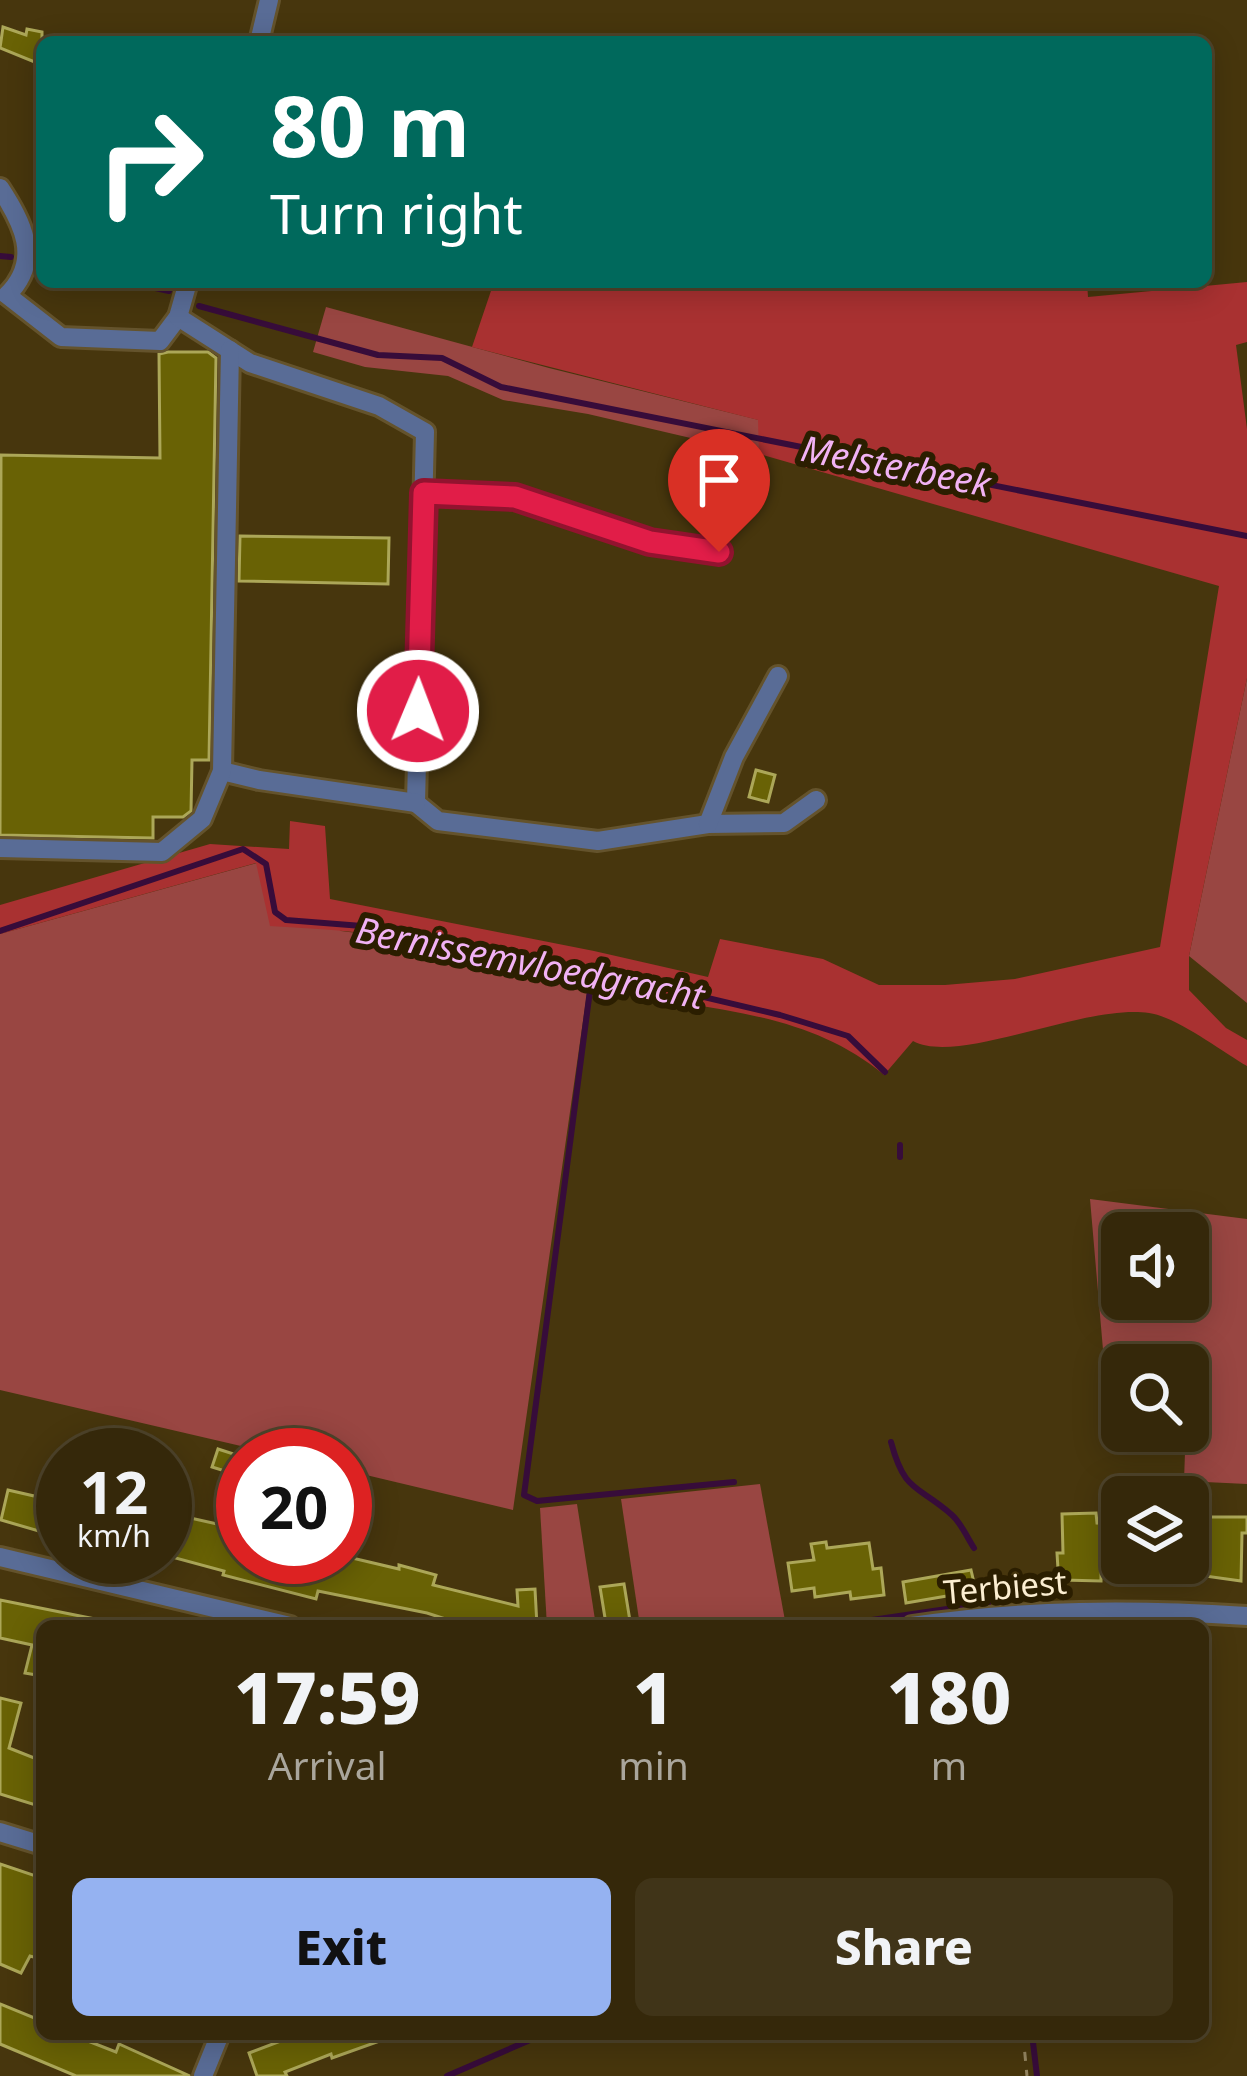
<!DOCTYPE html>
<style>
:root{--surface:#35280a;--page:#403418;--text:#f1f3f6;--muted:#aaa69c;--line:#4f442b;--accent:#95b2f1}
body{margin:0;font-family:"Noto Sans",sans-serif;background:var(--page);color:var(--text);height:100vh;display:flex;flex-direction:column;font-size:45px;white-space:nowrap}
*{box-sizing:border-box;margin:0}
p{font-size:39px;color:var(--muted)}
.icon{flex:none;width:66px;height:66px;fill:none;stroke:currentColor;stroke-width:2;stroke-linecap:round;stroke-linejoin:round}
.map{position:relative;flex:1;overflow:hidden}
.side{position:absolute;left:36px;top:1620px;width:1173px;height:420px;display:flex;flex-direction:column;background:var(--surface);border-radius:18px;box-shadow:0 6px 30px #0003,0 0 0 3px var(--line)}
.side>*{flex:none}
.top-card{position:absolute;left:36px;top:36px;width:1176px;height:252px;border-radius:18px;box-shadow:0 6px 30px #0003,0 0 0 3px var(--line);background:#00695c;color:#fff;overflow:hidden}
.fabs{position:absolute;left:1101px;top:1212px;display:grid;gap:24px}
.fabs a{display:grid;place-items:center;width:108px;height:108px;border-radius:18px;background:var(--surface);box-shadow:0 6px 30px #0003,0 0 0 3px var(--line);font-size:60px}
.speed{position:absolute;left:36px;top:1428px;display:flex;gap:24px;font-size:60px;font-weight:700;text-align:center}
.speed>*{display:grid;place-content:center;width:156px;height:156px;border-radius:50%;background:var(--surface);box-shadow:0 6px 30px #0003,0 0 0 3px var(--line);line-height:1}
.speed small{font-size:30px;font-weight:400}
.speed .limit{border:18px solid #d22;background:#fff;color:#111}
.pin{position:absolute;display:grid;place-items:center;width:102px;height:102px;color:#fff;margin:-123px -51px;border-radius:50% 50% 50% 0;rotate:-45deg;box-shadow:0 0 12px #0007}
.pin .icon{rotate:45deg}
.me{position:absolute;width:132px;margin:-66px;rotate:1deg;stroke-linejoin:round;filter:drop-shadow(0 0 9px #0008)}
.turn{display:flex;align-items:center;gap:42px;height:252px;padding:0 36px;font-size:54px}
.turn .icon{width:156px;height:156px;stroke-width:2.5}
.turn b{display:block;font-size:84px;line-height:102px}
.eta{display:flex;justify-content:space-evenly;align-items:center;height:204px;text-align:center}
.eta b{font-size:72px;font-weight:800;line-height:84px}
.action{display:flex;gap:24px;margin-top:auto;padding:24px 36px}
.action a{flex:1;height:138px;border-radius:18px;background:var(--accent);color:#111;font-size:48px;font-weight:800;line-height:138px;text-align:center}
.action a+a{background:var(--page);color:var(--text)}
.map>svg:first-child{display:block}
</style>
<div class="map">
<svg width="1247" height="2076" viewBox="0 0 1247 2076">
<rect width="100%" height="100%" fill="#47360d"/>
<g fill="#994642" fill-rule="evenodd">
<polygon points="326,307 549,368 759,420 759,454 588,414 503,400 448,376 365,367 313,352"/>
<polygon points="1247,678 1247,1003 1189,956"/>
<polygon points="257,863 341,931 397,938 588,986 513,1510 345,1470 345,1455 280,1455 0,1390 0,934"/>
<path d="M1090,1199L1247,1219V1484L1184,1481L1188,1365H1122V1396H1107ZM1122,1233H1188V1299H1122Z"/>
<polygon points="760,1484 786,1626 640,1626 621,1499"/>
<polygon points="577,1504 596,1626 547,1626 540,1508"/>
</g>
<path fill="#a93131" d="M494,282H1087L1088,297L1247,282V342L1236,345L1247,429V678L1189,956V990L1226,1028L1247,1040V1066C1221,1051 1177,1017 1149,1013C1086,1003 959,1066 913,1041L884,1075C803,1007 696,1010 597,988C530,974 465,952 399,939C357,930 313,929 270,926L256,863L0,934V905L210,844L289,849L290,821L325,826L330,899L594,951L708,977L720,939L823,959L879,985H945L1015,979L1160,947L1219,586L759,454L758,420L472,347Z"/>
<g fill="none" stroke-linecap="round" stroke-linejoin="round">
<g stroke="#370c3a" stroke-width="6">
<polyline points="0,256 11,257"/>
<polyline points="128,282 169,291"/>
<polyline points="199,306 378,355 442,358 501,387 1247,536"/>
<polyline points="0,931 243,849 266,864 275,912 286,920 400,929 547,972 619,977 780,1015 848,1036 885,1072"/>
<polyline points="592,975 524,1495 537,1501 734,1482"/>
<polyline points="900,1145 900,1157"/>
<path d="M891,1442C905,1494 917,1484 952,1515C961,1523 967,1537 974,1548"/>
<polyline points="831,1626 988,1603"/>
<polyline points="1032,2034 1037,2076"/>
<polyline points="447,2076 544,2034"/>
</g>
</g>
<g fill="#696205" stroke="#aca758" stroke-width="3">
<polygon points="3,27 26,35 27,29 42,32 42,65 0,48"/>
<polygon points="168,352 208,352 216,358 209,760 192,760 191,811 183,817 153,817 153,838 0,835 1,455 160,458 159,354"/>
<polygon points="240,536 389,538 388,584 239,581"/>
<polygon points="756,770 775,775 768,802 749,797"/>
<polygon points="218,1449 243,1457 241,1476 212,1467"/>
<polygon points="8,1490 47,1499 45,1508 63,1516 63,1538 1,1520"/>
<polygon points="1096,1513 1097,1523 1122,1524 1122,1572 1101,1571 1101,1581 1063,1580 1062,1569 1058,1569 1057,1553 1063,1553 1062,1514"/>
<polygon points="177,1515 235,1528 231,1545 243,1548 243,1557 285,1557 303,1562 304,1557 348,1557 399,1569 399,1565 436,1575 433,1585 518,1606 517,1590 535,1589 537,1626 467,1626 427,1613 318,1591 316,1599 223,1575 224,1571 168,1556"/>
<polygon points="1204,1517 1247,1517 1247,1533 1242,1533 1241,1581 1205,1576"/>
<polygon points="826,1542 827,1548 869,1543 873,1569 881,1568 884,1595 851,1599 850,1592 815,1597 814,1588 792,1591 788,1563 814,1560 811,1544"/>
<polygon points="971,1570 976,1591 906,1603 903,1582"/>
<polygon points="624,1584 630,1621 606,1624 600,1587"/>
<polygon points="0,1600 100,1620 99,1626 42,1626 42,1676 25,1673 32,1645 0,1638"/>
<polygon points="0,1698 21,1703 9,1748 42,1761 42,1807 0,1794"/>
<polygon points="0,1864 42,1878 42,1944 37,1958 30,1956 21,1973 0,1964"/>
<polygon points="0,2004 42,2021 42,2034 70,2034 116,2052 119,2044 190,2076 76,2076 0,2044"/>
<polygon points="299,2034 393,2034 394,2036 332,2058 331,2054 285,2072 287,2076 257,2076 249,2053"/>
</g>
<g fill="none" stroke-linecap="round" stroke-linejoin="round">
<g stroke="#64532c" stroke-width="24">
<g id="minor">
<polyline points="259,42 269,0"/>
<path d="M0,188C22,222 43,260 7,295L61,337L160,341L178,317L188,282"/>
<polyline points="178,317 250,363 379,406 425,432 416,803 438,821 598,841 708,824 784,823 816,800"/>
<polyline points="424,493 515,497 650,542 719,552"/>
<polyline points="222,771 259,780 416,803"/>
<polyline points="708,824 734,757 778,676"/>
<polyline points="0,848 162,852 202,819 222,771 230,350"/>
<polyline points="0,1557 290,1626"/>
<path d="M912,1626C1025,1609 1134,1609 1247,1616"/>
<polyline points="0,1832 42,1845"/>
<polyline points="203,2076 220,2034"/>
</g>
</g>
<polyline stroke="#938460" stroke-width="3" stroke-dasharray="9 9" stroke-linecap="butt" points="1023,2034 1027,2076"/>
<use href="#minor" stroke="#596c96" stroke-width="18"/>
</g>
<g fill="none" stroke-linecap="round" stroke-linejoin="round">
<g stroke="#92132f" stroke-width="30">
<polyline id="route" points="418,711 424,493 515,497 650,542 719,552"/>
</g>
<use href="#route" stroke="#e11d48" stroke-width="21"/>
</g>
<g text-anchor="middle" stroke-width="12" stroke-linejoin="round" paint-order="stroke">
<g font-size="33" fill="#fceed1" stroke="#2b1e00">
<text transform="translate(1005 1587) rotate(-5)" y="12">Terbiest</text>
</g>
<g font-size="36" font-style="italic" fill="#f1b2f4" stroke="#2b1e00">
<text transform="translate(896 466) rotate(11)" y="13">Melsterbeek</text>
<text transform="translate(530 963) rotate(11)" y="13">Bernissemvloedgracht</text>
</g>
</g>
</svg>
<div class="fabs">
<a><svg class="icon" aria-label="sound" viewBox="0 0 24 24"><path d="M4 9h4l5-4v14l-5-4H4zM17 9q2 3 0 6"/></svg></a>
<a><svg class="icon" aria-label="search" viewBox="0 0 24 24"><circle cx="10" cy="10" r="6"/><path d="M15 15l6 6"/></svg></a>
<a><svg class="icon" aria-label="layers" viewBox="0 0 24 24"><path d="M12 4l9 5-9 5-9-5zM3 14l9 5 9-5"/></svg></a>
</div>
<div class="speed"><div>12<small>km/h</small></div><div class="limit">20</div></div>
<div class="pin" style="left:719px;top:552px;background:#d93025"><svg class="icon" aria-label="arrive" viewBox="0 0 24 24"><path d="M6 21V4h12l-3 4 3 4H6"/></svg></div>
<svg class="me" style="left:418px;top:711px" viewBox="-20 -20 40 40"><circle r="17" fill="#e11d48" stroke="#fff" stroke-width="3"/><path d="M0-11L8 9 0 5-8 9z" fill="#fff"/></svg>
<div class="top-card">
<div class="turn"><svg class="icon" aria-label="right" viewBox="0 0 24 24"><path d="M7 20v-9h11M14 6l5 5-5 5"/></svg><div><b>80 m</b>Turn right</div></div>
</div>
<section class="side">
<div class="eta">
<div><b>17:59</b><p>Arrival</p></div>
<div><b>1</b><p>min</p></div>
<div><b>180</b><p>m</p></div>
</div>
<div class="action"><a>Exit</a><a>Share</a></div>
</section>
</div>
